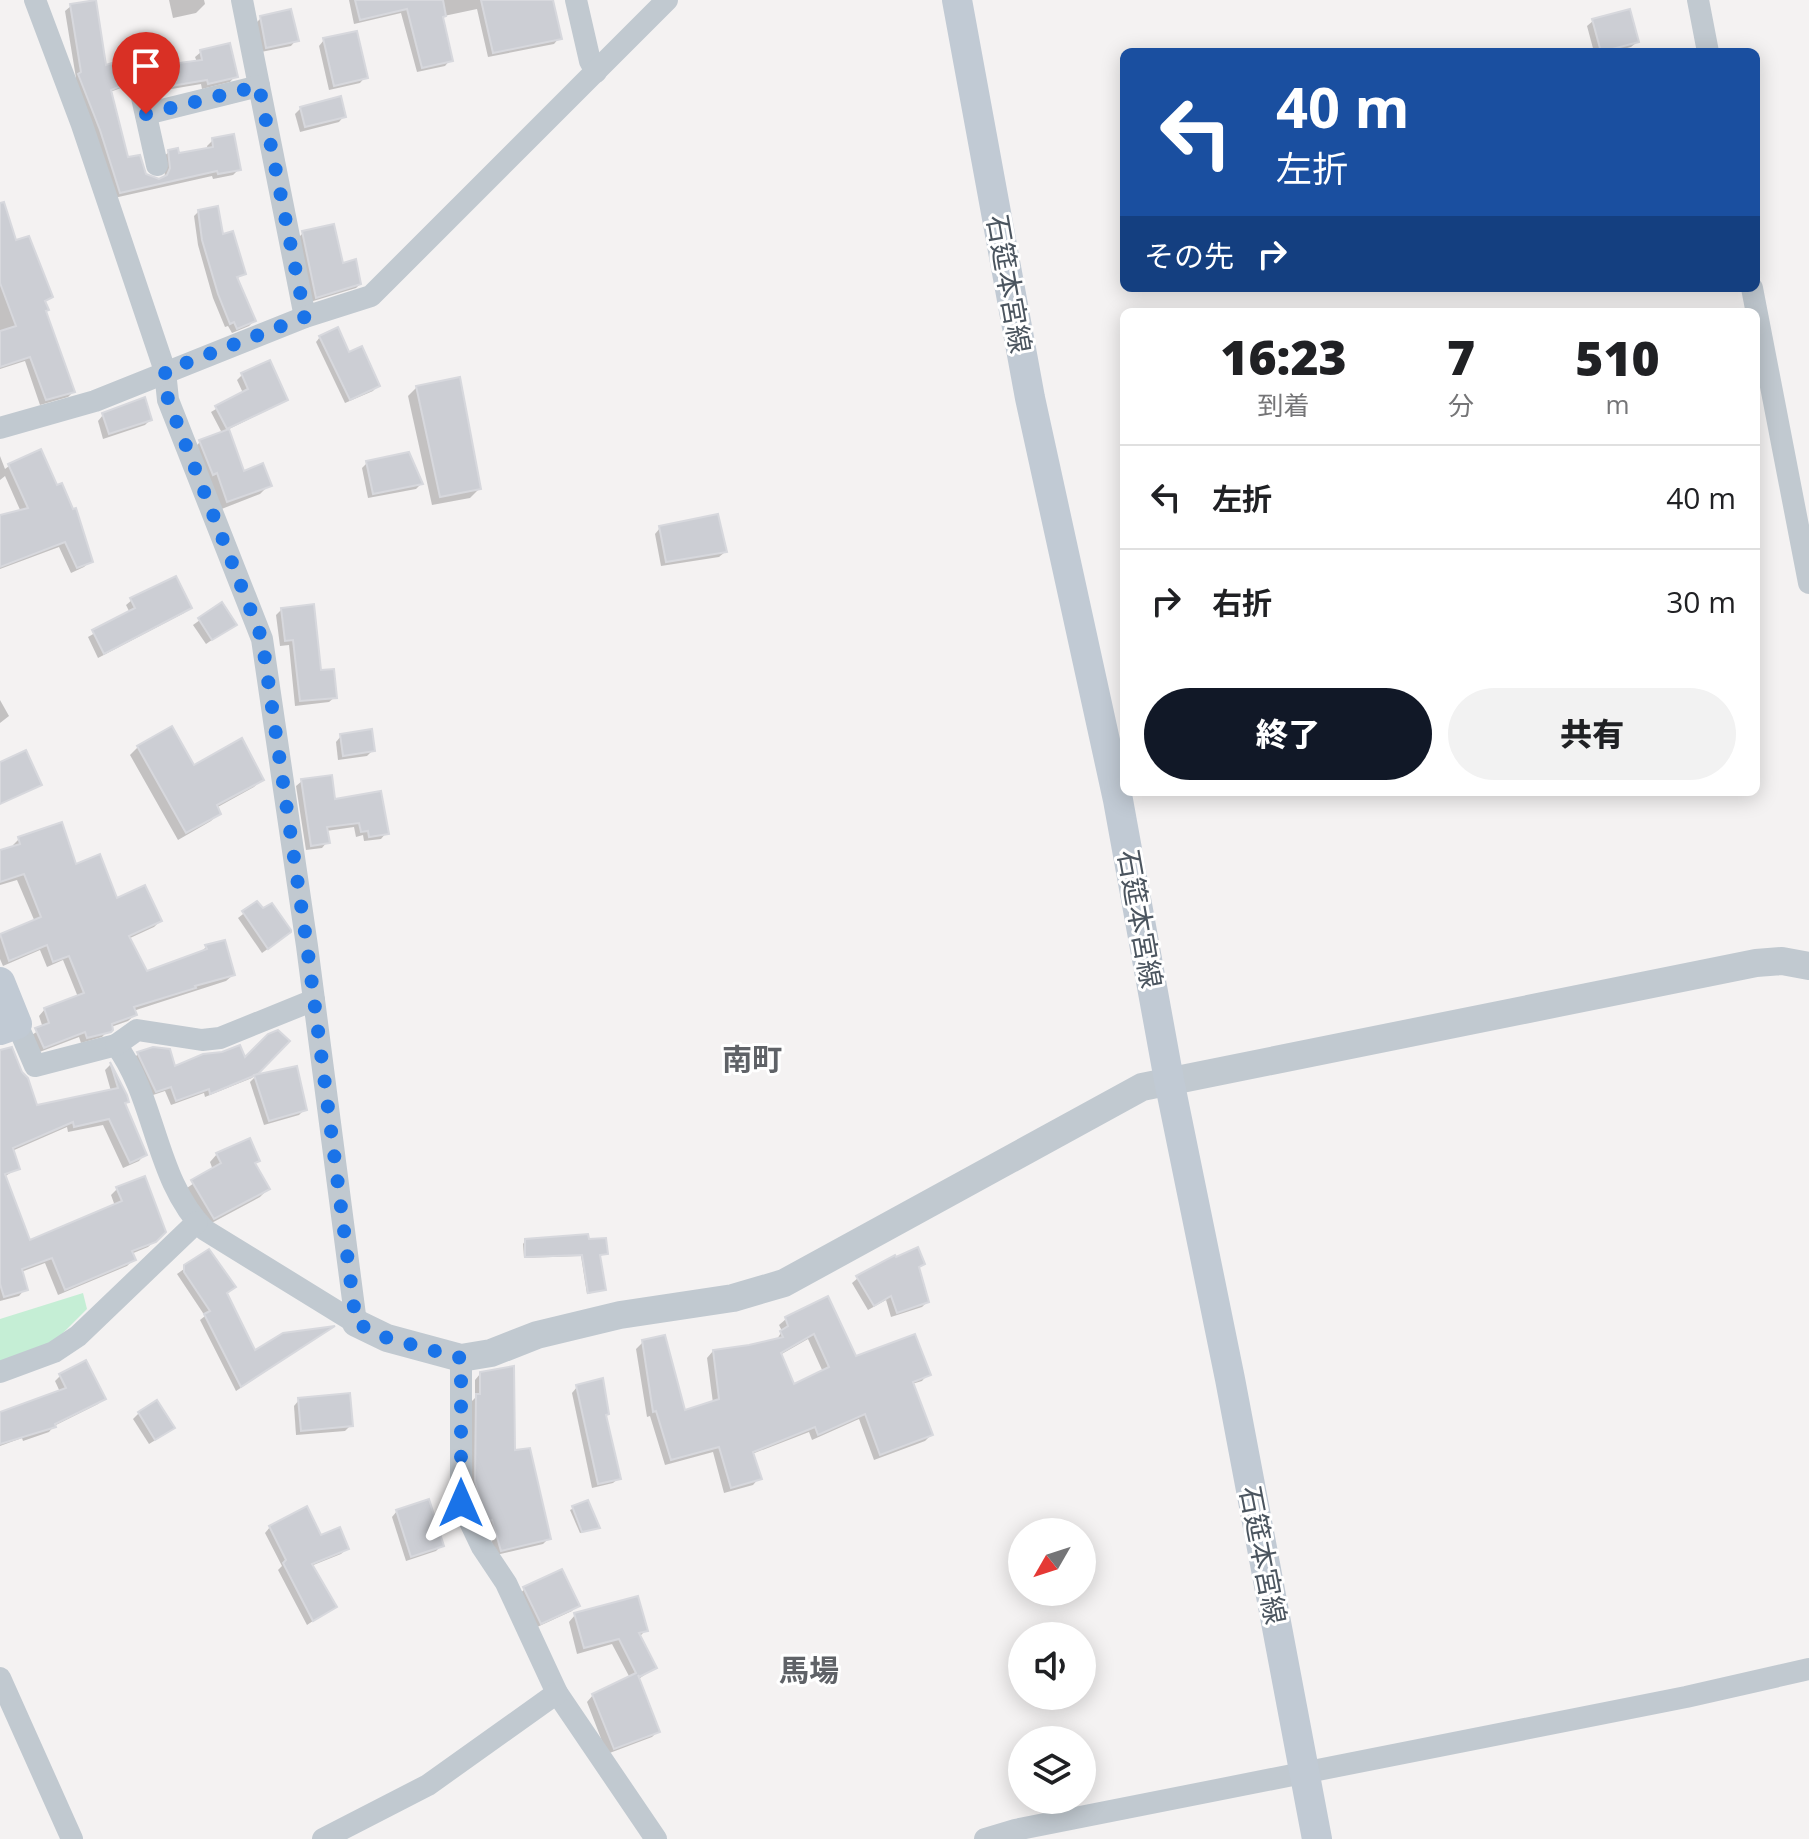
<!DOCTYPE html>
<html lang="ja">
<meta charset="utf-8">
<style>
:root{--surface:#fff;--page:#f2f2f2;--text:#202124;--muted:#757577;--line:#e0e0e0;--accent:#111827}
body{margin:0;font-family:"Open Sans","Noto Sans JP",sans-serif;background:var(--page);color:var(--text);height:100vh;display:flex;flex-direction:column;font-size:30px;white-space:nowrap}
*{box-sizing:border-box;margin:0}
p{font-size:26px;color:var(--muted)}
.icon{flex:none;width:44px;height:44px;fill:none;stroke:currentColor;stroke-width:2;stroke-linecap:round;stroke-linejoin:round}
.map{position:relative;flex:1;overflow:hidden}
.details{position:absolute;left:1120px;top:308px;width:640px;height:488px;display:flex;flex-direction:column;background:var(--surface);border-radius:12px;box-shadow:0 4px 20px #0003}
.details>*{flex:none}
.hud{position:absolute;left:1120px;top:48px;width:640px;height:244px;border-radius:12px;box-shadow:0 4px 20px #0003;background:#1a4fa0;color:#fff;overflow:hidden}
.needle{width:52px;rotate:231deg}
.tools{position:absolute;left:1008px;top:1518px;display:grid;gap:16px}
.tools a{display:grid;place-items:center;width:88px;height:88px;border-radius:50%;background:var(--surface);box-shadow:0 4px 20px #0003;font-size:40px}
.pin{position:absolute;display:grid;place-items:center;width:68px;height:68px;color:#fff;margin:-82px -34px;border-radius:50% 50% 50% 0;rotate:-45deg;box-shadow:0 0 8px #0007}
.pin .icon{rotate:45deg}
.me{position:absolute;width:88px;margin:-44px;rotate:0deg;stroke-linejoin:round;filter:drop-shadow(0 0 6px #0008)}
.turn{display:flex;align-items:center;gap:28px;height:168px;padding:0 24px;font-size:36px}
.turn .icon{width:104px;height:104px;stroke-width:2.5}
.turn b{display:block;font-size:56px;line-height:68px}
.then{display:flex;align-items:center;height:76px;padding:0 24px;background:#0003;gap:16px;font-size:30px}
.eta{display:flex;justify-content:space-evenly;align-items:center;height:136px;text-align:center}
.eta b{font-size:48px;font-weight:800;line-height:56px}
.primary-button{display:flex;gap:16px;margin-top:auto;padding:16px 24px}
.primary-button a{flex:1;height:92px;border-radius:48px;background:var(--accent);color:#fff;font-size:32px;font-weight:800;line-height:92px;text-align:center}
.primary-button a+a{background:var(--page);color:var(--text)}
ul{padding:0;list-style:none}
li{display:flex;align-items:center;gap:24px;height:104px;padding:0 24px;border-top:2px solid var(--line)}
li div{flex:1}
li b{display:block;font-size:30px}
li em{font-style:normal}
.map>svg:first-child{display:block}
</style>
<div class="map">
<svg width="1809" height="1839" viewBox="0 0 1809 1839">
<rect width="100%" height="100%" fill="#f4f2f2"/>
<polygon fill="#c5eed5" points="83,1293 87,1309 53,1343 0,1365 0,1319"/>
<g fill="#0003" fill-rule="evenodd">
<polygon points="169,0 204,0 205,4 196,13 173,18"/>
<polygon points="349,0 550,0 559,38 554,44 488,57 477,9 444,16 441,19 450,60 445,66 417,72 401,13 354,24"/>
<polygon points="71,6 105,68 113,70 162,68 197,62 195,57 201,52 235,76 230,82 202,89 201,84 148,93 142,84 132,84 110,92 127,159 151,180 162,180 165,177 163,157 169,152 177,156 208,150 207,146 213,140 239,169 233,175 213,179 212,176 114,198 73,81 76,78 65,11"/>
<polygon points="261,18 296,40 291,46 261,52 255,24"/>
<polygon points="1593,21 1637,42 1631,47 1612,52 1594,52 1587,26"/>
<polygon points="324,40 365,77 360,83 329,90 319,46"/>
<polygon points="301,108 344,116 339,122 300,132 295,114"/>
<polygon points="199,211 221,236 244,274 236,279 254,321 249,326 232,333 228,326 225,327 213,298 198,245 194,216"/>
<polygon points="303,233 342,266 355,262 361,283 356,288 310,302 298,238"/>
<polygon points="0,238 51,297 44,303 44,312 73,392 68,397 40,405 25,361 0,369"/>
<polygon points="320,337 348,354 377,386 373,391 345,403 316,342"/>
<polygon points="242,375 285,399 280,404 227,430 243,473 269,485 260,494 219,510 191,451 200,442 222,433 211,412 243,393 237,380"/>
<polygon points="417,387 479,489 470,498 432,505 408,396"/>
<polygon points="103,415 150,420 145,425 103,439 98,421"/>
<polygon points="0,456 5,469 9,466 90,561 84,567 71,573 59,547 0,569 0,517 21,512 5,476 0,480"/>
<polygon points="367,463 421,484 416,489 368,498 362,468"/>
<polygon points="660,528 725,552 719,557 661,566 655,534"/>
<polygon points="132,600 189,607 184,613 98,658 88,637 130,613 126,605"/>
<polygon points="221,605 234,625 206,644 193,625"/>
<polygon points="282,609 335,697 329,702 295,706 289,645 280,646 276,615"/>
<polygon points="0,700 9,716 0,723"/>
<polygon points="341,736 373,750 367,756 338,760 336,742"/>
<polygon points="138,747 193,767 262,779 254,787 216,808 219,813 211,821 178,840 130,755"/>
<polygon points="302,781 333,801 386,833 381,839 364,841 363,835 356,837 354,827 326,831 327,842 322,848 306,850 296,786"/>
<polygon points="19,839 75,866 116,900 160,921 154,927 128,939 146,973 199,954 206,947 233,975 226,981 133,1011 135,1015 128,1021 111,1027 102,1037 81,1043 79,1037 37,1053 30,1036 43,1028 39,1016 45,1009 78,997 63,960 47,967 40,950 3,966 0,959 0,937 35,922 17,880 0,885 0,852 14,848 13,845"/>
<polygon points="256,904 283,938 262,953 238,918"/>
<polygon points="287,1041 252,1078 205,1097 204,1093 171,1105 165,1091 150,1096 133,1059 138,1054 174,1068 240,1066"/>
<polygon points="0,1053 35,1108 111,1091 105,1070 110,1065 127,1101 123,1105 145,1154 139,1161 123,1168 103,1125 68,1132 67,1127 12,1151 18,1168 4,1177 29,1242 115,1206 111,1195 118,1188 164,1232 148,1247 131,1254 133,1260 127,1266 58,1295 45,1263 21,1272 25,1289 19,1296 0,1301"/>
<polygon points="255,1077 305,1109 299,1115 264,1125 250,1082"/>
<polygon points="217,1154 254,1164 268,1189 260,1197 206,1226 184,1190 213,1170 210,1162"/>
<polygon points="525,1241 587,1242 606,1254 599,1256 604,1290 587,1294 581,1256 524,1258 523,1244"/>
<polygon points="209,1251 226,1294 254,1353 329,1329 236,1391 200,1320 205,1316 177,1274"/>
<polygon points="917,1269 927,1302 922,1307 891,1317 886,1300 868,1310 852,1283 858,1278"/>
<path d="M827,1298L855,1359L928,1374L922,1381L912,1384L931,1435L925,1441L874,1460L859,1419L812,1440L809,1432L752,1454L759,1478L753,1485L724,1493L713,1452L665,1465L650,1416L647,1417L636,1349L643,1342L684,1412L713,1403L707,1358L713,1351L776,1341L782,1331L779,1325L786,1319ZM808,1339L823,1372L793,1386L780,1355Z"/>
<polygon points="480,1374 548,1539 543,1544 496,1555 486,1524 480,1526 470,1487 472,1401 475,1398 475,1380"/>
<polygon points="60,1376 103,1398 98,1404 54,1426 49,1432 23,1441 22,1438 0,1446 0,1412 60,1392 55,1381"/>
<polygon points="577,1387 604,1416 619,1478 613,1483 592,1488 572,1393"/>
<polygon points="299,1400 351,1425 345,1431 296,1435 294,1406"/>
<polygon points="139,1413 167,1433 149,1444 133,1419"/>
<polygon points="587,1502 598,1527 580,1533 570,1510"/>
<polygon points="397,1511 441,1546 436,1551 406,1561 392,1517"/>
<polygon points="270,1527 320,1537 347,1548 341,1554 311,1566 335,1606 307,1625 278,1570 282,1566 265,1533"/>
<polygon points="525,1589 577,1605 572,1611 535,1628 519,1594"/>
<polygon points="575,1615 646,1630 639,1637 655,1668 637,1680 658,1731 652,1737 607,1754 587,1702 593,1695 630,1678 612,1644 577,1654 569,1622"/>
</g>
<g fill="#ccced4" stroke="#d7d8dd" stroke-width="2" fill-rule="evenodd">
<polygon points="96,0 106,65 112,63 114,68 162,56 164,65 202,60 200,50 230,43 238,77 208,84 207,80 154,89 148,79 139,79 111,90 128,157 140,155 146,174 159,179 167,175 170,168 168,150 178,148 179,153 213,147 212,138 234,134 241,170 218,174 217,171 120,193 100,130 78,74 81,72 70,4"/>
<polygon points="355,0 443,0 446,16 443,17 453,61 422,68 407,9 360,20"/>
<polygon points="481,0 553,0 562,39 493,53"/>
<polygon points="291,9 299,41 266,48 260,16"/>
<polygon points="1630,9 1639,42 1601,52 1592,19"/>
<polygon points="357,31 368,78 334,86 323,38"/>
<polygon points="341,96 346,117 305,127 300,107"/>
<polygon points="4,202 16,240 29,236 53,297 45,301 49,310 46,311 75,392 46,400 30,357 0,367 0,331 16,326 0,283 0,203"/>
<polygon points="218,206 223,234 233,231 246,274 237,277 256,321 237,329 234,322 230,324 218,294 202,240 198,210"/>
<polygon points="334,224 343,263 356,259 361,284 316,298 302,231"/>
<polygon points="338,327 349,352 362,346 380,386 350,400 319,336"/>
<polygon points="270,360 288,400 227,429 215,406 248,389 241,373"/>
<polygon points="460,377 481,489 440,497 416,386"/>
<polygon points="145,397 152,420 109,434 102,413"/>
<polygon points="229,429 244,471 263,463 272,486 227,502 217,473 213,475 199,440"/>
<polygon points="41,449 57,485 62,483 73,509 76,508 93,562 77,568 65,542 0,567 0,515 28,508 8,464"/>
<polygon points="409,452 423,484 373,494 366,461"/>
<polygon points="718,514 727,552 666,562 659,526"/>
<polygon points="176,576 192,608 104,654 92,630 135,608 130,598"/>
<polygon points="222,602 237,625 212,640 198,618"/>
<polygon points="314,604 321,670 334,669 337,698 300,701 293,640 285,641 281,608"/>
<polygon points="172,726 194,765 242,738 264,780 217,805 221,814 186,833 137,746"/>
<polygon points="372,729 375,751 343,756 340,734"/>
<polygon points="26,750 42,785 0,804 0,762"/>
<polygon points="332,775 335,799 381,791 389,834 369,837 368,831 361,832 359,823 327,827 330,843 311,846 301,779"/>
<polygon points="62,822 76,864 100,854 117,898 145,885 162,921 129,936 147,971 207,949 205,945 225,940 235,975 195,986 196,988 134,1007 137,1015 112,1024 113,1030 111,1032 87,1038 85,1032 44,1048 35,1028 49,1023 44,1008 84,993 69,956 53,962 47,945 9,961 0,934 41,917 24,874 0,882 0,850 20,844 18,837"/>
<polygon points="257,901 263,908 272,903 291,930 291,932 268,949 242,911"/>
<polygon points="278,1030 290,1041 258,1074 210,1094 209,1089 176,1101 171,1087 156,1092 137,1052 153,1047 170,1049 175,1066 203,1054 222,1052 240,1045 245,1057 268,1034"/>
<polygon points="12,1047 22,1072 28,1078 37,1105 118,1088 110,1062 127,1095 129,1102 125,1103 147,1155 130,1163 109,1119 74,1127 73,1122 13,1148 20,1169 5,1174 30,1240 122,1201 116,1187 145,1176 166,1232 156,1242 132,1251 136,1260 65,1290 52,1258 22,1269 28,1290 4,1297 0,1284 0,1050"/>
<polygon points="297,1066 307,1110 269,1121 254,1075"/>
<polygon points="250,1138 260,1161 255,1163 270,1189 214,1219 191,1180 221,1163 216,1153"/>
<polygon points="588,1234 589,1239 606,1238 608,1254 600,1255 606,1290 588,1293 582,1255 525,1257 525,1239"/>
<polygon points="918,1247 925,1264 919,1267 929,1302 897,1313 891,1296 874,1306 856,1276 895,1255 896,1257"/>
<polygon points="209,1249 236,1287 227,1293 255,1350 283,1333 335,1326 241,1387 204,1314 210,1311 184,1272 184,1265"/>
<path d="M828,1296L856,1356L915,1334L931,1375L913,1382L933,1435L880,1455L865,1414L818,1435L815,1427L753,1452L762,1479L731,1488L719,1447L671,1460L656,1411L653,1412L642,1340L665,1335L685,1410L719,1399L713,1350L749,1345L783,1337L780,1331L788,1326L785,1317ZM814,1334L829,1367L794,1384L781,1353Z"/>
<polygon points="86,1360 106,1399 55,1424 56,1427 0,1444 0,1412 66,1388 59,1374"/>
<polygon points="514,1366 515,1450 530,1448 551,1539 501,1551 492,1520 486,1522 475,1481 476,1394 480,1394 480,1372"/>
<polygon points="603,1378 609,1414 606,1415 621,1479 598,1484 576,1385"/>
<polygon points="350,1393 353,1426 301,1431 298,1398"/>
<polygon points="157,1400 175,1428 155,1440 138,1412"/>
<polygon points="429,1499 444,1546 411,1557 396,1510"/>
<polygon points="588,1500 600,1528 582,1532 572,1506"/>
<polygon points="307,1506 321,1535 340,1527 349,1549 312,1564 337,1607 313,1621 283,1563 286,1560 269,1526"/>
<polygon points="562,1569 580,1606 541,1624 523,1587"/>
<polygon points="638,1596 648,1631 639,1633 657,1668 639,1677 638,1675 660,1732 614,1749 592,1694 636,1673 619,1639 584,1648 574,1613"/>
</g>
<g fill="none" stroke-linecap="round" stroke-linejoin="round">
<g stroke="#c1c9d0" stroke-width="22">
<polyline points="35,0 82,125 165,371 168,400 262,639 307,946 356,1323"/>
<polyline points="242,0 305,317"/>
<polyline points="576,0 590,61 596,72"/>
<polyline points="1698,0 1708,52"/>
<polyline points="141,93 157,165"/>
<polyline points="146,114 259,86"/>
<polyline points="1752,288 1809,583"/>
<polyline points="0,428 95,401 305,317 371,296 667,0"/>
<path d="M17,1024L35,1066L116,1045C156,1098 155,1181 205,1230L356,1323"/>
<polyline points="116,1045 137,1030 202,1040 220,1038 314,1000"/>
<polyline points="461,1358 461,1503 482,1547 506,1583 557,1693 656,1839"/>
<polyline points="0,1372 54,1352 78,1336 197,1222"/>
<polyline points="0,1678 72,1839"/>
<polyline points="323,1839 428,1785 557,1693"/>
<polyline points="985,1839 1015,1830 1686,1697 1809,1669"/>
</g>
<polyline stroke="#c1c9d0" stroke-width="28" points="356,1323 387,1338 461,1358 491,1353 537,1335 620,1315 733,1298 784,1283 1142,1087 1756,963 1782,961 1809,966"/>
<g stroke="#c1cad4" stroke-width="30">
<polyline points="957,0 1030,398 1118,800 1169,1080 1230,1379 1317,1839"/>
<polyline points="0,982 17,1024 0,1030"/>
</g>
</g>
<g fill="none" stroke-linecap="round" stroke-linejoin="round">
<polyline stroke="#1a73e8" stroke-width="14" stroke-dasharray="0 25.2" points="146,114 259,86 305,317 165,371 168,400 262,639 307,946 356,1323 387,1338 461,1358 461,1503"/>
</g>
<g text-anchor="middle" stroke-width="6" stroke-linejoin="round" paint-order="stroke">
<g font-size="28" fill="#4b555f" stroke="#fff">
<text transform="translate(1009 284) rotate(80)" y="10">石筵本宮線</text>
<text transform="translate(1140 919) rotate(80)" y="10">石筵本宮線</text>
<text transform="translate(1263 1555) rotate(79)" y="10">石筵本宮線</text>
</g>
<g font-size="30" font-weight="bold" fill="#5f6267" stroke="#fff">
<text x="752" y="1070">南町</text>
<text x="809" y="1681">馬場</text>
</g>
</g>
</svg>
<div class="tools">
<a><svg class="needle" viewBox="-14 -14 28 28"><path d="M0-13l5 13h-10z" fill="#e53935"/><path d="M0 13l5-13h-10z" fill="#757577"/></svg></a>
<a><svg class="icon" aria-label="sound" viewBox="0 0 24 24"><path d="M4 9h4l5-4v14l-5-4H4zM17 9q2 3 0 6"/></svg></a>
<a><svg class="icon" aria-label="layers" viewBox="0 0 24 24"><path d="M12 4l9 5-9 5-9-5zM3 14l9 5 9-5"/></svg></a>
</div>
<div class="pin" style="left:146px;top:114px;background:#d93025"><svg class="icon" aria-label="arrive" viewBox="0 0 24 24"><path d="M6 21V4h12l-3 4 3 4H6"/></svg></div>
<svg class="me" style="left:461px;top:1503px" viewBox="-20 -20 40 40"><path d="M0-17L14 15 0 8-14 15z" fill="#1a73e8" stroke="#fff" stroke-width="4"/></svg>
<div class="hud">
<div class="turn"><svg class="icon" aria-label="left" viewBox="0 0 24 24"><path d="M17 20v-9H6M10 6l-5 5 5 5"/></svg><div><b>40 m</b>左折</div></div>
<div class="then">その先<svg class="icon" aria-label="right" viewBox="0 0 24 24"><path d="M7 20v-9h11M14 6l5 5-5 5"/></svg></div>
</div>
<section class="details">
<div class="eta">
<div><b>16:23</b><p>到着</p></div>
<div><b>7</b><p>分</p></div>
<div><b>510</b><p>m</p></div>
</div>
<ul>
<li><svg class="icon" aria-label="left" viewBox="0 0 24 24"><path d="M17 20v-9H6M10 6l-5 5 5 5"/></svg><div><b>左折</b></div><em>40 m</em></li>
<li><svg class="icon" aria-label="right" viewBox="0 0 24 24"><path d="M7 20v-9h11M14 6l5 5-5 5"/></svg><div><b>右折</b></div><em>30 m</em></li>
</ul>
<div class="primary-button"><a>終了</a><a>共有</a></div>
</section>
</div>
